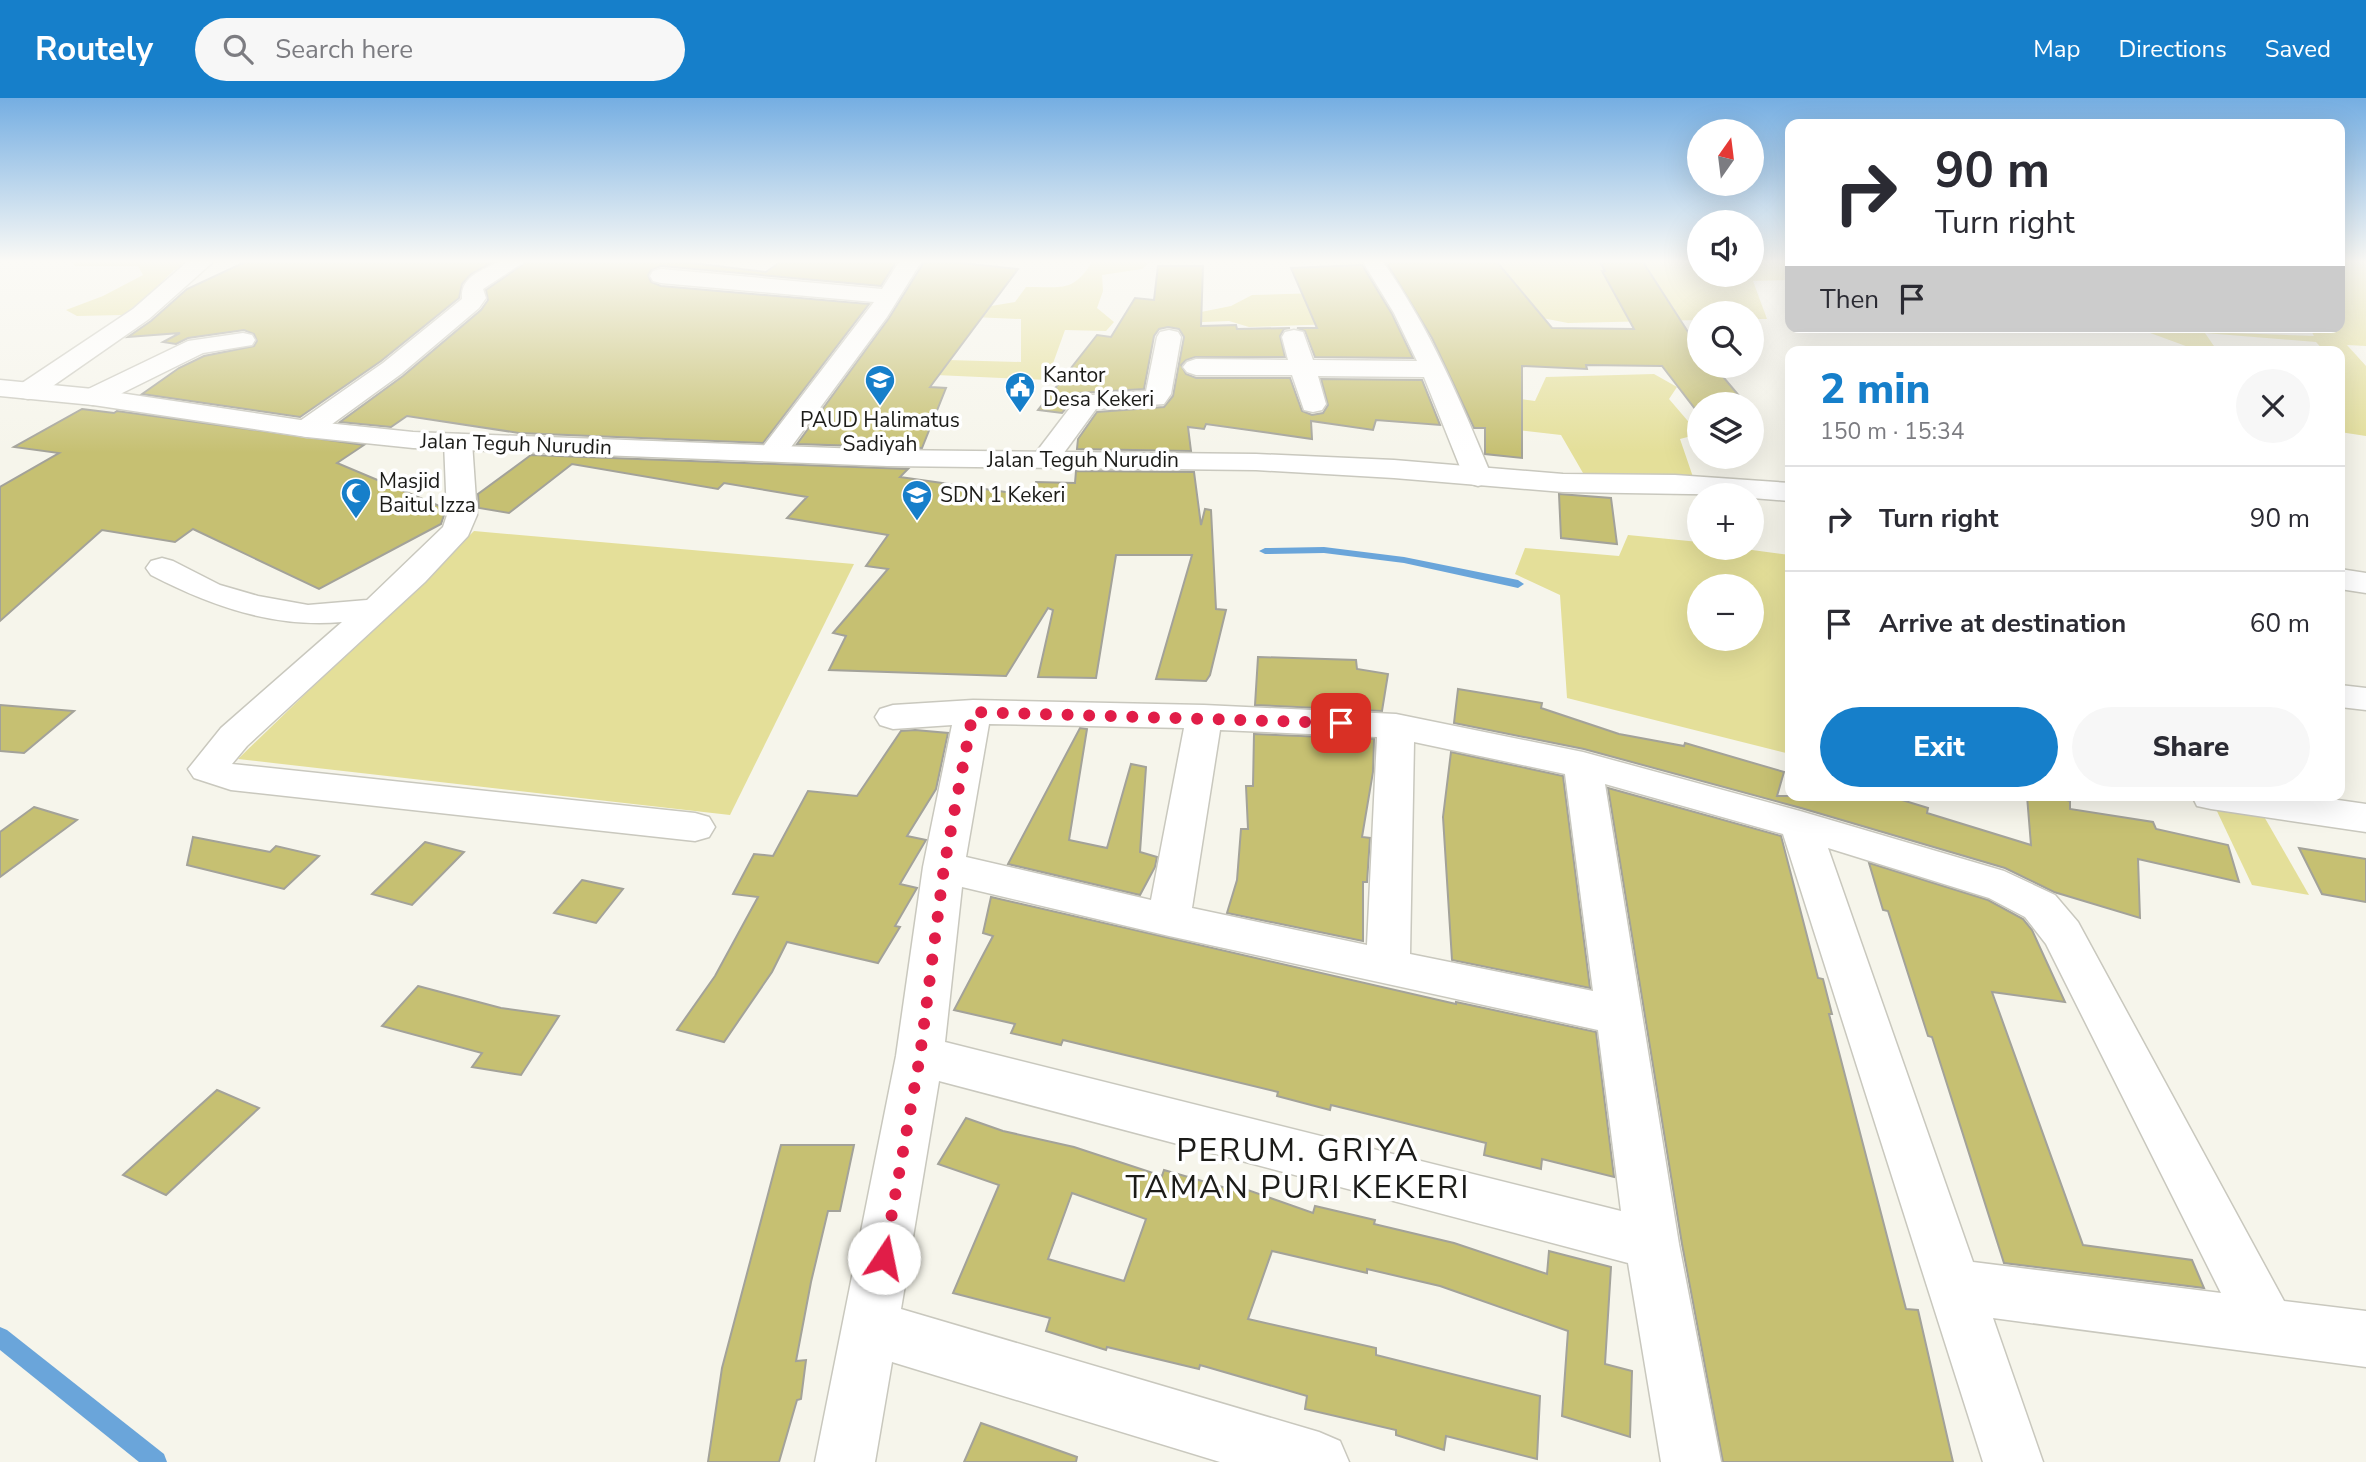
<!DOCTYPE html>
<meta charset="utf-8">
<style>
:root{--surface:#fff;--page:#f7f7f7;--text:#2b2b33;--muted:#7c7c81;--line:#e1e1e2;--accent:#167fca}
body{margin:0;font-family:"Nunito Sans",sans-serif;background:var(--page);color:var(--text);height:100vh;display:flex;flex-direction:column;font-size:26px;white-space:nowrap}
*{box-sizing:border-box;margin:0}
p{font-size:23px;color:var(--muted)}
.icon{flex:none;width:38px;height:38px;fill:none;stroke:currentColor;stroke-width:2;stroke-linecap:round;stroke-linejoin:round}
.map{position:relative;flex:1;overflow:hidden}
.side{position:absolute;left:1785px;top:248px;width:560px;height:455px;display:flex;flex-direction:column;background:var(--surface);border-radius:14px;box-shadow:0 7px 28px #0002}
.side>*{flex:none}
.banner{position:absolute;left:1785px;top:21px;width:560px;height:214px;border-radius:14px;box-shadow:0 7px 28px #0002;background:#fff;color:var(--text);overflow:hidden}
.needle{width:46px;rotate:14deg}
.controls{position:absolute;left:1687px;top:21px;display:grid;gap:14px}
.controls a{display:grid;place-items:center;width:77px;height:77px;border-radius:50%;background:var(--surface);box-shadow:0 7px 28px #0002;font-size:35px}
.pin{position:absolute;display:grid;place-items:center;width:60px;height:60px;color:#fff;margin:-30px;border-radius:14px;box-shadow:0 4px 10px #0006}
.me{position:absolute;width:77px;margin:-38px;rotate:11deg;stroke-linejoin:round;filter:drop-shadow(0 0 5px #0008)}
.turn{display:flex;align-items:center;gap:24px;height:147px;padding:0 35px;font-size:32px}
.turn .icon{width:91px;height:91px;stroke-width:2.5}
.turn b{display:block;font-size:49px;line-height:60px}
.then{display:flex;align-items:center;height:66px;padding:0 35px;background:#0003;gap:14px;font-size:26px}
.round{display:grid;place-items:center;flex:none;width:74px;height:74px;border-radius:37px;background:var(--page)}
.overview{display:flex;align-items:center;justify-content:space-between;height:119px;padding:0 35px}
h1{font-size:42px;font-weight:800;line-height:52px;color:var(--accent)}
.primary-button{display:flex;gap:14px;margin-top:auto;padding:14px 35px}
.primary-button a{flex:1;height:80px;border-radius:42px;background:var(--accent);color:#fff;font-size:28px;font-weight:800;line-height:80px;text-align:center}
.primary-button a+a{background:var(--page);color:var(--text)}
ul{padding:0;list-style:none}
li{display:flex;align-items:center;gap:21px;height:105px;padding:0 35px;border-top:2px solid var(--line)}
li div{flex:1}
li b{display:block;font-size:26px}
li em{font-style:normal}
header{display:flex;align-items:center;gap:42px;box-sizing:border-box;height:98px;padding:0 35px;background:var(--accent);color:#fff}
header strong{font-size:33px}
nav{display:flex;gap:38px;margin-inline-start:auto;font-size:24px}
.search{width:490px;height:63px;background:var(--page);display:flex;align-items:center;gap:18px;box-sizing:border-box;padding:0 24px;border-radius:38px;color:var(--muted);font-size:26px}
.map>svg:first-child{display:block}
</style>
<header>
<strong>Routely</strong>
<div class="search"><svg class="icon" aria-label="search" viewBox="0 0 24 24"><circle cx="10" cy="10" r="6"/><path d="M15 15l6 6"/></svg>Search here</div>
<nav><a>Map</a><a>Directions</a><a>Saved</a></nav>
</header>
<div class="map">
<svg width="2366" height="1364" viewBox="0 0 2366 1364">
<rect width="100%" height="100%" fill="#f6f5eb"/>
<g fill="#e4df99" fill-rule="evenodd">
<polygon points="73,164 220,164 174,172 150,196 123,217 77,218 66,212 103,198 143,177 138,168 75,168"/>
<path d="M1092,164H1150L1142,171L1102,177L1103,193L1097,210L1114,224L1106,233L1065,232L1047,282L936,277L948,262L1021,264V221L972,219L979,210L1015,204L1026,189C1061,188 1072,196 1092,164Z"/>
<polygon points="1339,164 1699,164 1699,177 1752,177 1752,164 1790,164 1790,182 1753,183 1767,221 1752,221 1752,215 1699,215 1699,222 1568,225 1506,213 1391,214 1393,224 1249,229 1229,223 1178,225 1181,218 1231,208 1252,197 1351,194"/>
<polygon points="2340,164 2366,164 2366,248 2347,247 2366,268 2366,338 2340,334 2340,254 2325,254 2316,244 2205,235 2218,254 2202,254 2134,229 2202,229 2232,235 2314,238 2309,229 2340,229"/>
<polygon points="1654,276 1677,289 1669,301 1699,336 1680,341 1693,379 1583,375 1561,337 1493,329 1476,295 1535,303 1546,279"/>
<polygon points="474,433 854,466 730,717 238,661"/>
<path d="M1628,437L1699,444V450H1737L1790,457V656L1567,600L1560,497L1515,476L1525,450L1619,458ZM1752,488V541H1699V488Z"/>
<polygon points="2215,709 2262,715 2309,797 2252,787"/>
</g>
<g fill="none" stroke-linecap="round" stroke-linejoin="round">
<g fill="#6aa5da" fill-rule="evenodd">
<polygon points="1324,449 1404,459 1518,482 1524,486 1518,490 1404,465 1324,455 1265,456 1259,453 1265,450"/>
<polygon points="0,1229 7,1232 164,1356 167,1364 139,1364 0,1252"/>
</g>
</g>
<g fill="#c6c072" stroke="#a3a299" stroke-width="2" fill-rule="evenodd">
<polygon points="245,164 493,164 471,176 462,186 459,200 381,263 300,319 142,296 179,270 204,258 254,248 257,243 254,236 244,232 188,240 176,246 163,244 180,235 128,239 151,223 187,191"/>
<polygon points="526,164 684,164 766,174 780,164 896,164 881,188 661,168 651,172 648,177 651,184 661,188 869,206 763,345 519,335 407,318 391,329 340,324 403,278 481,212 488,202 486,192"/>
<polygon points="924,164 953,164 1018,171 930,289 946,290 922,350 797,346 889,220"/>
<polygon points="1386,164 1497,164 1552,230 1634,231 1602,173 1605,173 1600,164 1643,164 1699,251 1699,268 1714,268 1746,306 1699,306 1699,316 1662,268 1586,267 1587,271 1522,268 1522,360 1485,356 1485,330 1474,330 1432,240"/>
<polygon points="1362,167 1392,216 1413,260 1315,259 1305,233 1297,230 1317,230 1291,170"/>
<polygon points="1158,168 1203,168 1201,228 1236,227 1237,231 1290,230 1284,231 1280,238 1285,259 1195,259 1186,262 1181,267 1186,276 1196,280 1290,280 1302,313 1312,317 1323,315 1328,307 1321,281 1422,282 1440,327 1376,322 1373,332 1311,323 1312,341 1206,326 1204,331 1188,329 1191,353 1077,351 1078,341 1097,314 1164,309 1173,298 1184,239 1179,231 1168,229 1159,231 1154,238 1144,291 1079,295 1062,315 1038,312 1097,237 1111,239 1135,200 1154,202"/>
<polygon points="82,311 114,315 117,313 364,347 337,365 444,410 444,417 441,426 319,491 193,431 175,444 102,432 0,523 0,389 59,355 14,349"/>
<polygon points="531,357 908,371 900,379 1034,398 1036,384 1075,385 1076,373 1194,374 1201,427 1205,411 1211,412 1216,511 1226,512 1210,577 1206,583 1156,581 1192,457 1116,457 1096,580 1038,579 1053,512 1048,510 1006,578 829,572 846,538 833,535 888,471 866,468 888,437 787,420 807,399 724,385 718,391 572,366 509,415 479,410 478,396"/>
<polygon points="1559,396 1611,400 1617,446 1561,440"/>
<polygon points="1258,559 1356,562 1357,571 1388,576 1382,613 1255,607"/>
<polygon points="1458,591 1542,605 1541,610 1619,636 1684,648 1685,645 1784,674 1777,698 1889,698 1928,710 1927,715 2031,747 2027,698 2052,698 2070,703 2070,711 2153,724 2156,731 2228,747 2239,784 2138,761 2140,820 2054,794 2005,770 1801,710 1584,651 1454,625"/>
<polygon points="0,607 74,613 24,655 0,653"/>
<polygon points="1080,630 1087,631 1069,742 1107,750 1131,666 1146,669 1140,754 1157,759 1155,769 1140,797 1008,766"/>
<polygon points="915,632 948,635 936,691 907,738 926,742 900,786 917,790 895,828 900,829 878,865 787,844 772,874 724,944 677,932 715,878 758,799 733,796 754,756 773,758 808,693 857,698 901,633"/>
<polygon points="1254,636 1374,641 1373,674 1362,739 1370,740 1367,784 1363,784 1363,843 1227,815 1237,782 1241,731 1248,731 1246,688 1253,688"/>
<polygon points="1451,654 1563,678 1590,890 1452,862 1443,719"/>
<polygon points="1608,690 1781,738 1818,880 1823,881 1832,916 1829,916 1906,1211 1918,1212 1953,1364 1723,1364 1682,1146"/>
<polygon points="34,709 77,722 0,779 0,734"/>
<polygon points="193,739 270,754 276,748 319,758 284,791 187,767"/>
<polygon points="425,744 464,754 412,807 372,796"/>
<polygon points="2299,750 2366,761 2366,804 2322,796"/>
<polygon points="1869,765 1988,802 2023,821 2032,832 2065,904 1992,894 2083,1147 2192,1162 2204,1190 2004,1165 1932,939 1928,938 1888,813 1883,812"/>
<polygon points="582,782 623,791 596,825 554,815"/>
<polygon points="991,799 1456,906 1456,904 1596,934 1614,1079 1542,1061 1541,1071 1484,1057 1486,1045 1331,1007 1330,1012 1277,998 1278,994 1063,942 1061,947 1011,935 1015,926 954,912 993,838 983,835"/>
<polygon points="418,888 501,910 559,918 521,977 472,969 482,955 382,928"/>
<polygon points="217,992 259,1010 166,1097 123,1077"/>
<path d="M966,1020L1003,1033L1074,1049L1162,1078L1164,1072L1240,1094L1242,1090L1313,1115L1315,1108L1375,1122L1374,1126L1454,1145L1547,1176L1549,1153L1611,1169L1605,1266L1632,1273L1630,1339L1562,1318L1568,1233L1440,1188L1367,1171V1175L1272,1153L1248,1221L1376,1250V1257L1540,1298L1537,1361L1446,1338L1444,1352L1396,1337V1332L1305,1311L1307,1298L1200,1267L1199,1271L1107,1249L1106,1252L1046,1233L1050,1220L953,1195L999,1087L938,1066ZM1072,1095L1146,1121L1124,1183L1048,1161Z"/>
<polygon points="781,1047 854,1047 840,1113 828,1113 811,1184 796,1263 806,1262 801,1301 797,1302 779,1364 708,1364 722,1270"/>
<polygon points="981,1325 1077,1359 1076,1364 964,1364"/>
</g>
<g fill="none" stroke-linecap="round" stroke-linejoin="round">
<g stroke="#c9c8be" stroke-width="3">
<g id="minor">
<polygon points="187,164 213,164 149,221 37,299 28,301 19,299 15,293 19,287 133,211"/>
<path d="M498,164H524L483,191L486,200L479,210L401,276L317,337L307,339L297,337L293,331L297,325L383,265L462,201C460,179 481,173 498,164Z"/>
<polygon points="899,164 921,164 887,219 783,360 773,362 763,360 759,354 874,204 661,185 653,183 650,178 653,173 661,171 882,191"/>
<path d="M1363,164H1383C1430,230 1461,304 1492,379L1488,385L1478,388L1468,385L1464,379L1424,279L1318,278L1326,306L1322,312L1313,314L1304,312L1292,277H1196L1187,274L1183,269L1187,264L1196,261L1288,262L1282,239L1285,234L1294,232L1303,234L1313,262L1417,263L1394,215Z"/>
<polygon points="1169,232 1178,234 1181,239 1171,296 1164,306 1096,311 1055,367 1045,369 1035,367 1031,361 1079,298 1146,293 1157,239 1160,234"/>
<polygon points="243,235 252,237 255,242 252,247 203,255 102,305 93,307 84,305 80,299 84,293 188,243"/>
<path d="M458,336L468,338L472,344L477,417L468,438L425,484L247,648L232,666L695,715L709,719L715,729L709,739L695,743L231,692L194,680L188,671L221,630L342,524C273,530 211,508 151,477L146,470L151,463L162,460L173,463L220,487L258,498L308,507L367,502L443,429L447,417L444,344L448,338Z"/>
<polygon points="2340,587 2366,590 2366,612 2340,609"/>
<path d="M973,602L1204,607L1396,616L1583,654L1800,713L2004,773L2055,797L2078,824L2284,1203L2366,1213V1269L1993,1220L2043,1364H1983L1783,736L1605,686L1679,1146L1721,1364H1661L1628,1165L939,983L901,1211L1319,1334L1340,1343L1349,1364H1220L892,1264L875,1364H815L896,958L923,769L952,627L893,631L880,627L875,619L880,611L893,607ZM989,626L1184,630L1151,802L966,759ZM1220,632L1377,639L1367,847L1192,810ZM1414,644L1565,676L1593,893L1410,856ZM1828,750L1989,800L2025,819L2046,846L2221,1195L1973,1164ZM962,789L1169,838L1598,932L1621,1113L945,944Z"/>
<polygon points="2192,698 2310,698 2366,706 2366,734 2211,711 2197,708"/>
</g>
</g>
<g stroke="#c9c8be" stroke-width="3">
<g id="tertiary">
<polygon points="0,282 93,291 307,323 413,334 887,352 1256,356 1394,362 1563,376 1675,377 1790,385 1790,403 1752,400 1752,397 1563,394 1394,380 1256,372 887,368 413,350 307,339 93,307 0,298"/>
<polygon points="2340,471 2366,475 2366,495 2340,491"/>
</g>
</g>
<use href="#minor" fill="#fff" fill-rule="evenodd"/>
<use href="#tertiary" fill="#fff" fill-rule="evenodd"/>
</g>
<linearGradient id="sky" x2="0" y2="1"><stop stop-color="#75aee2"/><stop offset="0.46" stop-color="#fbfaf6"/><stop offset="1" stop-color="#fbfaf6" stop-opacity="0"/></linearGradient>
<rect width="2366" height="355" fill="url(#sky)"/>
<g fill="none" stroke-linecap="round" stroke-linejoin="round">
<polyline stroke="#e11d48" stroke-width="12" stroke-dasharray="0 21.6" points="884,1160 920,958 944,769 973,614 1341,625"/>
</g>
<defs>
<g id="school-pin" transform="scale(1.575)"><path d="M0 17L-7.5 6A9.5 9.5 0 1 1 7.5 6Z" fill="#167fca" stroke="#fff"/><path d="M0-5L7-2L0 1L-7-2ZM-4 1L0 2.5L4 1V4Q0 6-4 4Z" fill="#fff"/></g>
<g id="civic-pin" transform="scale(1.575)"><path d="M0 17L-7.5 6A9.5 9.5 0 1 1 7.5 6Z" fill="#167fca" stroke="#fff"/><path d="M-.6-6.5H3V-4.5H.6V-3L4-1V1h2V6H-6V1h2V-1L-.6-3ZM-1.2 2.5V6h2.4V2.5Z" fill="#fff"/></g>
<g id="mosque-pin" transform="scale(1.575)"><path d="M0 17L-7.5 6A9.5 9.5 0 1 1 7.5 6Z" fill="#167fca" stroke="#fff"/><path d="M3.5-4.9A6 6 0 1 0 3.5 4.9A5 5 0 1 1 3.5-4.9Z" fill="#fff"/></g>
</defs>
<g fill-rule="evenodd">
<use href="#school-pin" x="880" y="282"/>
<use href="#civic-pin" x="1020" y="289"/>
<use href="#mosque-pin" x="356" y="395"/>
<use href="#school-pin" x="917" y="397"/>
</g>
<g text-anchor="middle" stroke-width="7" stroke-linejoin="round" paint-order="stroke">
<g font-size="21" fill="#1c1c19" stroke="#fff" text-anchor="start">
<text x="1043" y="284">Kantor<tspan x="1043" dy="24">Desa Kekeri</tspan></text>
<text x="880" y="329" text-anchor="middle">PAUD Halimatus<tspan x="880" dy="24">Sadiyah</tspan></text>
<text x="379" y="390">Masjid<tspan x="379" dy="24">Baitul Izza</tspan></text>
<text x="940" y="404">SDN 1 Kekeri</text>
</g>
<g font-size="21" fill="#1c1c19" stroke="#fff">
<text transform="translate(516 346) rotate(2)" y="7">Jalan Teguh Nurudin</text>
<text x="1083" y="369">Jalan Teguh Nurudin</text>
</g>
<g font-size="32" letter-spacing="2" fill="#1c1c19" stroke="#fff">
<text x="1298" y="1063">PERUM. GRIYA<tspan x="1298" dy="37">TAMAN PURI KEKERI</tspan></text>
</g>
</g>
</svg>
<div class="controls">
<a><svg class="needle" viewBox="-14 -14 28 28"><path d="M0-13l5 13h-10z" fill="#e53935"/><path d="M0 13l5-13h-10z" fill="#7c7c81"/></svg></a>
<a><svg class="icon" aria-label="sound" viewBox="0 0 24 24"><path d="M4 9h4l5-4v14l-5-4H4zM17 9q2 3 0 6"/></svg></a>
<a><svg class="icon" aria-label="search" viewBox="0 0 24 24"><circle cx="10" cy="10" r="6"/><path d="M15 15l6 6"/></svg></a>
<a><svg class="icon" aria-label="layers" viewBox="0 0 24 24"><path d="M12 4l9 5-9 5-9-5zM3 14l9 5 9-5"/></svg></a>
<a>+</a>
<a>−</a>
</div>
<div class="pin" style="left:1341px;top:625px;background:#d93025"><svg class="icon" aria-label="arrive" viewBox="0 0 24 24"><path d="M6 21V4h12l-3 4 3 4H6"/></svg></div>
<svg class="me" style="left:884px;top:1160px" viewBox="-20 -20 40 40"><circle r="19" fill="#fff"/><path d="M0-13L10 11 0 6-10 11z" fill="#e11d48"/></svg>
<div class="banner">
<div class="turn"><svg class="icon" aria-label="right" viewBox="0 0 24 24"><path d="M7 20v-9h11M14 6l5 5-5 5"/></svg><div><b>90 m</b>Turn right</div></div>
<div class="then">Then<svg class="icon" aria-label="arrive" viewBox="0 0 24 24"><path d="M6 21V4h12l-3 4 3 4H6"/></svg></div>
</div>
<section class="side">
<div class="overview"><div><h1>2 min</h1><p>150 m · 15:34</p></div><a class="round"><svg class="icon" aria-label="close" viewBox="0 0 24 24"><path d="M6 6l12 12M18 6L6 18"/></svg></a></div>
<ul>
<li><svg class="icon" aria-label="right" viewBox="0 0 24 24"><path d="M7 20v-9h11M14 6l5 5-5 5"/></svg><div><b>Turn right</b></div><em>90 m</em></li>
<li><svg class="icon" aria-label="arrive" viewBox="0 0 24 24"><path d="M6 21V4h12l-3 4 3 4H6"/></svg><div><b>Arrive at destination</b></div><em>60 m</em></li>
</ul>
<div class="primary-button"><a>Exit</a><a>Share</a></div>
</section>
</div>
